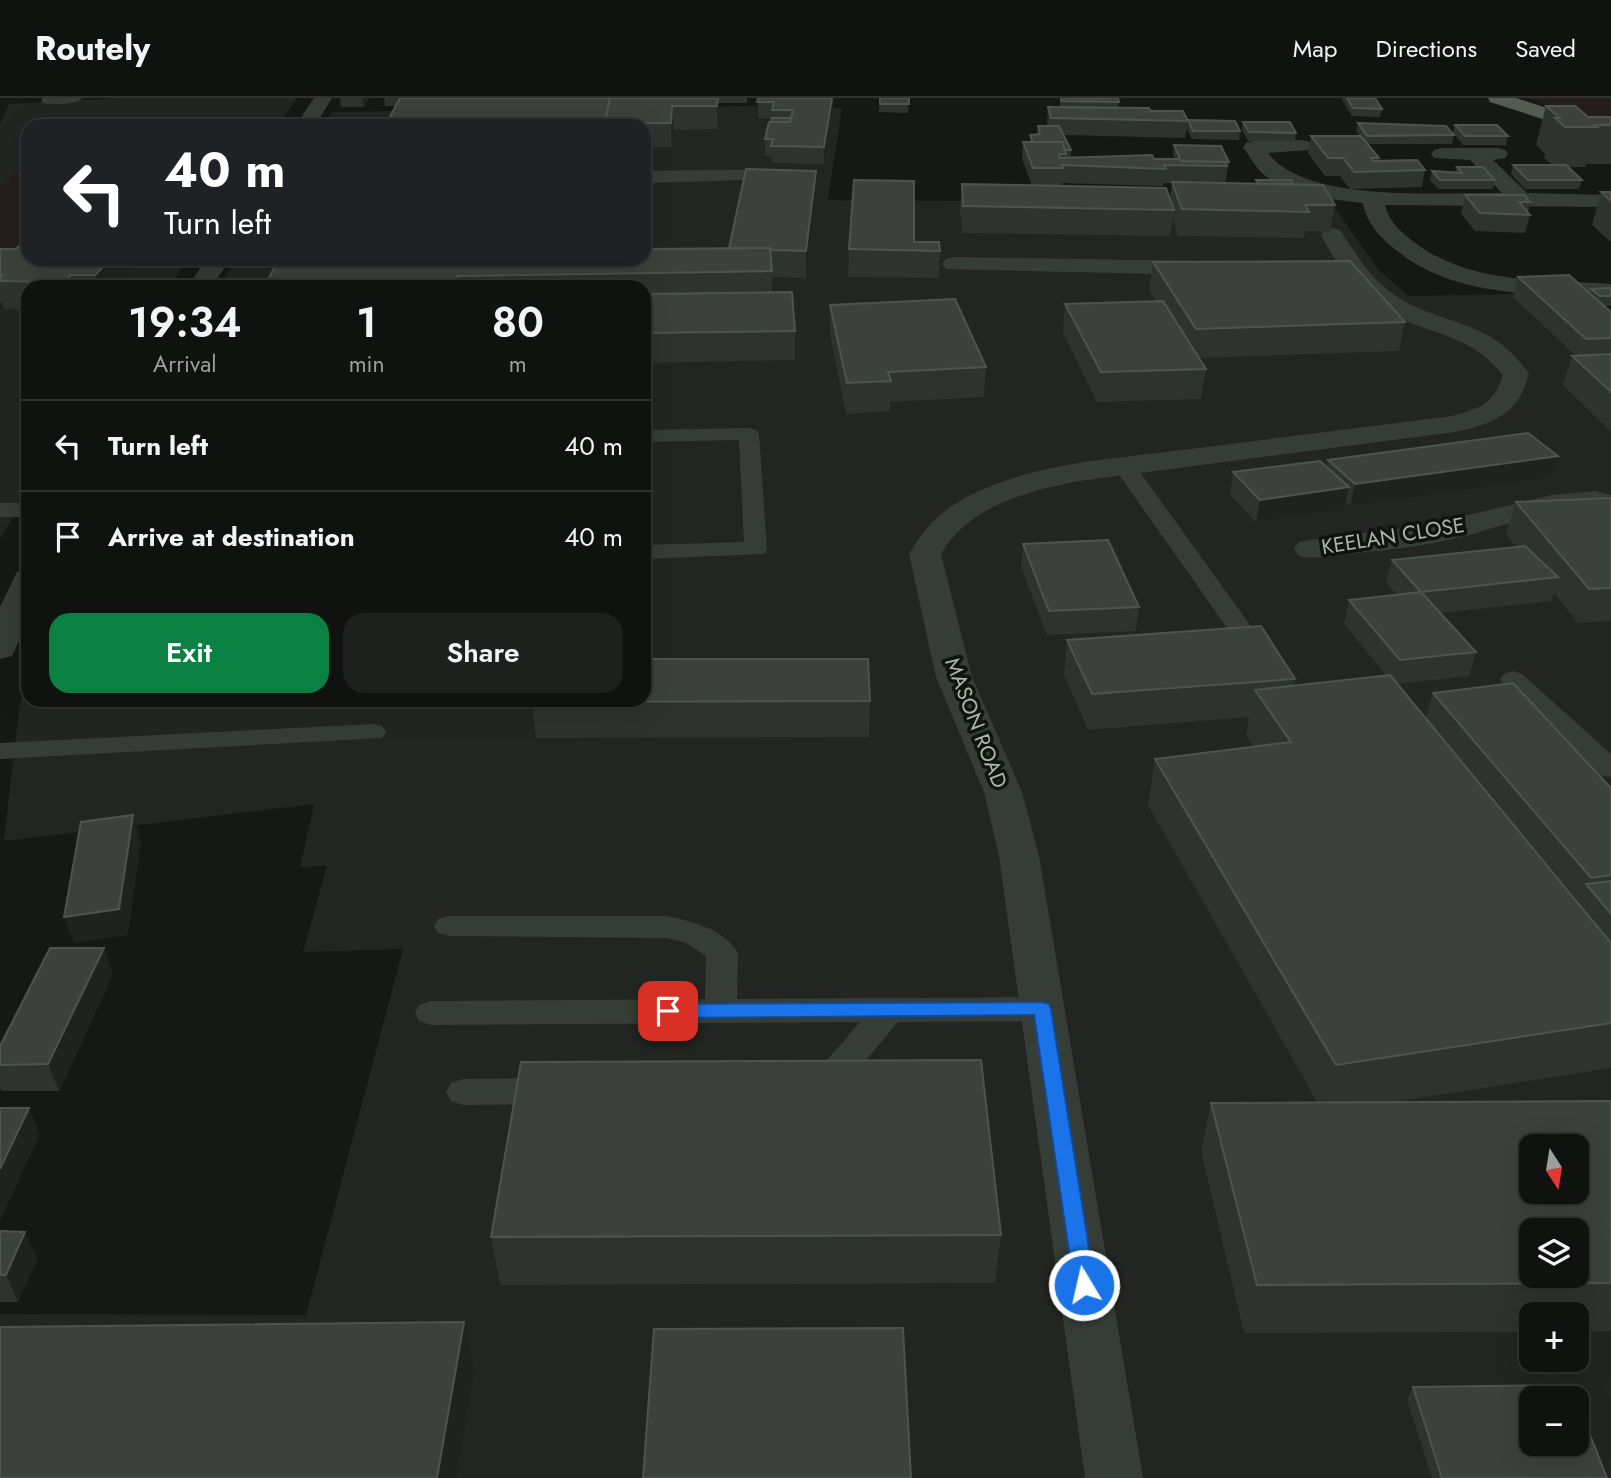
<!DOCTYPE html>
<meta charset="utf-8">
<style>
:root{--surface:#101210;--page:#1e201e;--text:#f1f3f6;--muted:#9c9e9f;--line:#303230;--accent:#0b8043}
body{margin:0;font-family:Jost,sans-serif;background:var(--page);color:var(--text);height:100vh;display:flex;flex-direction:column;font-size:26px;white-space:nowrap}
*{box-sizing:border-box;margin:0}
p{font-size:23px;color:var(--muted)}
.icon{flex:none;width:38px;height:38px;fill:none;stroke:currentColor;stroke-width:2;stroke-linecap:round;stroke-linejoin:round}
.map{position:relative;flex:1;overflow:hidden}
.details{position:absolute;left:21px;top:182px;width:630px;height:427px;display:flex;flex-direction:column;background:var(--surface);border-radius:21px;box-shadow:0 7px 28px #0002,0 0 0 2px var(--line)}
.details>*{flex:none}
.guide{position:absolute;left:21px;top:21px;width:630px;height:147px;border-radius:21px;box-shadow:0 7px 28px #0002,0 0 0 2px var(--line);background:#202124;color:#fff;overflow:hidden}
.needle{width:46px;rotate:168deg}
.buttons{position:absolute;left:1519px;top:1036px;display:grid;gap:14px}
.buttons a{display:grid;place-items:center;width:70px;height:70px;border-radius:14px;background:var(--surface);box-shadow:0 7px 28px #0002,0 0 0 2px var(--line);font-size:35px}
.pin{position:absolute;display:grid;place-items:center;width:60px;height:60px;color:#fff;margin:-30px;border-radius:14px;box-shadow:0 4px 10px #0006}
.me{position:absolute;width:77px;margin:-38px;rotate:351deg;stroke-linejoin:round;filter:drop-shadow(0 0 5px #0008)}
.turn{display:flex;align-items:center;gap:24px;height:147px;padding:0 28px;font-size:32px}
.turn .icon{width:91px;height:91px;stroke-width:2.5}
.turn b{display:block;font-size:49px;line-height:60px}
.eta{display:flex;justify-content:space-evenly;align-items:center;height:119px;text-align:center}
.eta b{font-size:42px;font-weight:600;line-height:49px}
.button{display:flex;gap:14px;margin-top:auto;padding:14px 28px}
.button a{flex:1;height:80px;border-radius:21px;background:var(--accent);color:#fff;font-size:28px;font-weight:600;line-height:80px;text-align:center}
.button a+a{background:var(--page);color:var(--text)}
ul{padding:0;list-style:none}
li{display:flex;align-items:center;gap:21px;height:91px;padding:0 28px;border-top:2px solid var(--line)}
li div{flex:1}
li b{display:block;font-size:26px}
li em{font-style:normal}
header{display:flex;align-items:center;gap:42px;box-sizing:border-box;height:98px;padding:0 35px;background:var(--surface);border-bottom:2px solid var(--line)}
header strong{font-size:33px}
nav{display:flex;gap:38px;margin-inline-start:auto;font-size:24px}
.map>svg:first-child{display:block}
</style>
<header>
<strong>Routely</strong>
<nav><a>Map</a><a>Directions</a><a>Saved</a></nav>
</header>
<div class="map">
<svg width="1611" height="1380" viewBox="0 0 1611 1380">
<rect width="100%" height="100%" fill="#161816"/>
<g fill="#222522" fill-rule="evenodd">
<polygon points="123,0 297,0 278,28 28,28 28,161 188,161 169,189 28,189 28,398 0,440 0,26 9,6"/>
<path d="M749,8L842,10L828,102L1332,106L1378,171L1408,198L1570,195L1611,230V1380H0V1216L306,1217L403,851L303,854L327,768L300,769L314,706L4,743L19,611L28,576V602H644V189H218L237,161H644V28H323L332,14ZM1531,1048H1577V1094H1531ZM1531,1132H1577V1178H1531ZM1531,1216H1577V1262H1531ZM1531,1300H1577V1346H1531Z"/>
</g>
<g fill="#231e1b">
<polygon points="1528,0 1611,0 1611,23 1590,21"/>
<polygon points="28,65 28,154 0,154 0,89"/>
</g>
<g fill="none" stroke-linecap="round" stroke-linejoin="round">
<g fill="#363d37" fill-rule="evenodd">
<path d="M42,0H83C74,7 54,7 42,5Z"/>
<polygon points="749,330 756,332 759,336 767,451 764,456 644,461 644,447 744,444 739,342 644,344 644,332"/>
<polygon points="1124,362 1132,363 1250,527 1253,532 1250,537 1241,539 1232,537 1113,368 1116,363"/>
<rect x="0" y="405" width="28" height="14"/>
<polygon points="1513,573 1522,576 1611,656 1611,679 1601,677 1504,586 1500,581 1504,576"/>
<polygon points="373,626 382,628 386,634 382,640 0,661 0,645"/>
<path d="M449,818H667C693,824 723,830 738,855L737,901L1042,899L1054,903L1058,911L1054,919L1042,923L898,924L845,987L815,997L803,993L798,984L803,975L821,969L860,924L431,927L419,923L415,915L419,907L431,903L705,901L706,858L686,845L667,840L449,838L438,835L434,828L438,821Z"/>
<polygon points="554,980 566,984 571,993 566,1002 554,1006 463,1007 451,1003 446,994 451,985 463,981"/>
</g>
<g fill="#363d37" fill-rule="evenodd">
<polygon points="314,0 332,0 315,28 295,28"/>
<path d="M1303,42L1310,44L1313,48L1310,52L1268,55C1306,106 1442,94 1502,95L1470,62L1434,60L1431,56L1434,52L1441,50H1498L1505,52L1508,56L1505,60L1493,62L1527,95L1611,97V109L1385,107C1389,124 1401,134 1414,144C1470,187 1544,181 1611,186V200C1538,195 1456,201 1396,152C1381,140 1366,125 1363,105C1330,101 1284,98 1259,72C1253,65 1248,56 1243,49L1246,45L1253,43Z"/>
<polygon points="776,71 783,73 786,77 783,81 644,85 644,73"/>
<path d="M1332,130L1340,132C1357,157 1370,181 1396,198C1446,230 1490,219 1529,276C1517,318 1494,325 1455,334L1079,383C1028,393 968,408 941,456L972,579L1022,694L1039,758L1143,1380H1085L999,758L984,694L936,579L909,456C928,424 945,409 979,393C1042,364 1114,361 1182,352C1272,341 1362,329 1452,318C1480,310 1493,307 1503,277C1466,232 1427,238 1382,211C1354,194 1336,165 1321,137L1324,132Z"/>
<polygon points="954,159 1204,163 1212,165 1216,170 1212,175 1204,177 946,171 942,166 946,161"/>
<polygon points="206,161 230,161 212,189 188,189"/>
<path d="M1595,393L1611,397V415C1559,403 1504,429 1453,441C1422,448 1390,452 1357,455C1338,457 1318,462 1299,458L1294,451L1299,444L1310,442L1422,428L1552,397Z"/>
<polygon points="28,471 28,523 12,558 0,561 0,509 17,474"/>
</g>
<polygon fill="#525c52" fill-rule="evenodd" points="1488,0 1516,0 1611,31 1611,43 1490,4"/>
</g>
<g fill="#2f332f">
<polygon points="340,0 369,0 364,9 341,9"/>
<polygon points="384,0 747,0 747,5 718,5 718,31 673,32 672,49 644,49 644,28 385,28 396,8 385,8"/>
<polygon points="758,0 833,0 833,12 824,66 772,65 771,58 765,58 765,41 772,21 758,20"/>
<polygon points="880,0 909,0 908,15 879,14"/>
<polygon points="1060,0 1118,0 1118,9 1151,13 1188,23 1185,40 1063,37 1071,52 1071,60 1175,61 1173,56 1174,47 1229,64 1225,85 1256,86 1256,82 1293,86 1335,107 1330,134 1305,133 1304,140 1178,138 1173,121 1170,138 962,135 960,112 962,86 1170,101 1172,85 1164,85 1163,88 1062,85 1062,88 1032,87 1022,61 1023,44 1030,44 1030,37 1037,36 1038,28 1047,28 1048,9 1060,9"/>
<polygon points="1342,0 1375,0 1382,11 1380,19 1352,18 1342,1"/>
<polygon points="1546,8 1588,19 1611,19 1611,66 1586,66 1586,69 1567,69 1582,82 1579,91 1525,91 1511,76 1513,67 1553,67 1544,60 1545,56 1536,47"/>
<polygon points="1188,22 1240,33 1239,42 1192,41 1187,31"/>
<polygon points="1243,24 1296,35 1295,43 1248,43 1242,32"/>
<polygon points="1358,25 1454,37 1452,46 1368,46 1379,60 1378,63 1425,72 1422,89 1350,91 1340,78 1325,78 1308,55 1311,38 1360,38 1356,33"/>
<polygon points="1455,27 1508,38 1506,47 1463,47 1453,35"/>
<polygon points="1457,69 1495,82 1493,91 1438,91 1430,82 1432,73 1455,75"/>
<polygon points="1601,94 1611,94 1611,144 1592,127"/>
<polygon points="1465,97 1530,104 1528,114 1530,117 1525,135 1475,133 1461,115"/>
<polygon points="816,98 806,180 772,179 772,194 795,233 795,262 644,265 644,189 264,189 729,150"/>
<polygon points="914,144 940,153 939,180 848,179 849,151"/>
<polygon points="0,151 130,175 117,189 28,189 28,212 4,211 2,204 0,204"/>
<polygon points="1153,164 1405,224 1399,253 1199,260 1206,271 1201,301 1097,304 1063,235 1065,206 1156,203 1149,192"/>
<polygon points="1518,179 1590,196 1591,191 1611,190 1611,208 1604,208 1611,214 1611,334 1563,287 1572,258 1575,257 1513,199"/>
<polygon points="830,207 986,269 984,299 890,304 890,313 846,316 830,236"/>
<polygon points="1558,358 1551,380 1350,408 1346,404 1344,412 1256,424 1230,397 1233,374 1327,369 1328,362"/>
<polygon points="1611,400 1611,523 1578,525 1554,495 1551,503 1440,515 1476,554 1469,578 1397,586 1579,806 1580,805 1426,620 1433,595 1611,690 1611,970 1394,1004 1611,1003 1611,1233 1577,1234 1577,1216 1531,1216 1531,1234 1244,1235 1201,1053 1211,1005 1317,1004 1148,707 1155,661 1254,649 1246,637 1249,619 1088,632 1064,577 1067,542 1295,581 1293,588 1386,577 1344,526 1349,502 1397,497 1386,485 1392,462 1516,449 1506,436 1516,404"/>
<polygon points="1023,446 1139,509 1136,533 1047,537 1021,469"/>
<polygon points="870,603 869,639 536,640 532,604"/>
<polygon points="113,876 59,993 2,993 0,990 0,967"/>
<polygon points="0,1133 37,1160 18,1204 0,1204"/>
<polygon points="1001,1137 995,1185 500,1187 491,1139"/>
<polygon points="1413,1289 1607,1380 1432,1380 1407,1302"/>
</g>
<g fill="#202220">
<polygon points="363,0 369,0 364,9 362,1"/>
<polygon points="718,0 718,31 717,8"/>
<polygon points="832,0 833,12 824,66 824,49"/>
<polygon points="672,8 673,32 672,49 671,25"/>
<polygon points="816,73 816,98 806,180 806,153"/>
<polygon points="111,161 126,161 130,175 117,189 99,189 95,177"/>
<polygon points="71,177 74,189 66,189 64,184"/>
<polygon points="457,178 458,189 453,189"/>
<polygon points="1558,358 1551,380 1350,408 1355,386"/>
<polygon points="1349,389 1344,412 1256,424 1260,402"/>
<polygon points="133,717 141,743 128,837 74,845 64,819"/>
<polygon points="104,850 113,876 59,993 48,966"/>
<polygon points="29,1010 40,1036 0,1123 0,1071"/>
<polygon points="25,1134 37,1160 18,1204 6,1177"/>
<polygon points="464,1224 474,1272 456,1380 437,1380"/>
</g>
<g fill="#3c413c" stroke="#4d544d" stroke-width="2" fill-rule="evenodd">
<polygon points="400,0 610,0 605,28 385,28"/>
<polygon points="610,0 718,0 717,8 672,8 671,25 605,25"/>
<polygon points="758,0 832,0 824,49 771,48 773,41 765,41 769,24 790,24 793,12 772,12 774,4 757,4"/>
<rect x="880" y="0" width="29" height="6"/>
<polygon points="1061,0 1118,0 1119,4 1061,3"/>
<polygon points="1347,0 1375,0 1382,11 1353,10"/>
<polygon points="1546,8 1575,8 1588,19 1611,19 1611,27 1594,27 1597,29 1565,29 1555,20 1560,20"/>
<polygon points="1048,9 1149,10 1151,13 1183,13 1188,23 1051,20"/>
<polygon points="772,20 791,20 790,24 771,24"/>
<polygon points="1188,22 1235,23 1240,33 1193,33"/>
<polygon points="1243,24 1290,24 1296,35 1249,34"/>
<polygon points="1358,25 1446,28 1454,37 1367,38"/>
<polygon points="1455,27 1497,27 1508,38 1465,38"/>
<polygon points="1038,28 1059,28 1071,52 1065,52 1062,44 1033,44 1030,37 1040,36"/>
<polygon points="1311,38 1361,38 1379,60 1371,60 1373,63 1417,62 1425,72 1354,74 1343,60 1328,60"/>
<polygon points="1023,44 1062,44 1066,56 1059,56 1060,60 1152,57 1154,61 1180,61 1181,63 1225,64 1227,68 1164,67 1166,71 1062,67 1063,70 1033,70"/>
<polygon points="1174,47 1221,48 1229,64 1181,63"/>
<polygon points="1513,67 1566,67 1582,82 1528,82"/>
<polygon points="1457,69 1483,69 1495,82 1440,82 1432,73 1462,75"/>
<polygon points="746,71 816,73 806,153 771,152 770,150 729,150"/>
<polygon points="854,82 914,83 914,144 939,144 940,153 849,151"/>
<polygon points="1256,82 1291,82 1293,86 1258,86"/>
<polygon points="1172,84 1323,87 1335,107 1305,107 1309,114 1182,111"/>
<polygon points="962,86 1166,90 1174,112 963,108"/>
<polygon points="1601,94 1611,94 1611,103"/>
<polygon points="1465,97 1524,97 1530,104 1519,104 1530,117 1480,115"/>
<polygon points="20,147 28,147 28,161 111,161 95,177 71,177 64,184 0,183 0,179 3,177 0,177 0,151 16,151"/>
<polygon points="770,150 772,173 457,178 453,189 264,189 279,161 644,161 644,151"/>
<polygon points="1350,163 1405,224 1196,231 1153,164"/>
<polygon points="1569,177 1611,214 1611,240 1586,241 1518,179"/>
<polygon points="1611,190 1611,198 1600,198 1591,191"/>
<polygon points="792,194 795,233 644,235 644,196"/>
<polygon points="955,201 986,269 888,274 891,283 847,285 830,207"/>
<polygon points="1163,203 1206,271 1101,274 1065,206"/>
<polygon points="1611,256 1611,294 1572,258"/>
<polygon points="1528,335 1558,358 1355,386 1328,362"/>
<polygon points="1320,363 1349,389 1260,402 1233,374"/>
<polygon points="1611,400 1611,490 1589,491 1516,404"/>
<polygon points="1108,442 1139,509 1049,513 1023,446"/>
<polygon points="1525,448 1558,479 1421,494 1476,554 1400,562 1349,502 1421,494 1392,462"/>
<polygon points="1261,528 1295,581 1092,596 1067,542"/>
<polygon points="644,561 868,561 870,603 532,604 532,602 644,602"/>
<polygon points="1390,577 1611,845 1611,925 1336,967 1155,661 1291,644 1255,592"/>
<polygon points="1513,585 1611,690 1611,777 1591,780 1433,595"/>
<polygon points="133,717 119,811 64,819 81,724"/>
<polygon points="1611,783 1611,816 1586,786"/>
<polygon points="50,850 104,850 48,966 0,967 0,948"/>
<polygon points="981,962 1001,1137 491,1139 521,964"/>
<path d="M1611,1003V1185L1257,1187L1211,1005ZM1531,1048H1577V1094H1531ZM1531,1132H1577V1178H1531Z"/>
<polygon points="0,1010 29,1010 0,1071"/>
<polygon points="0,1133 25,1134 6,1177 0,1177"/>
<polygon points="464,1224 437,1380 0,1380 0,1229"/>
<polygon points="903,1230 911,1380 643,1380 654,1231"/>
<polygon points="1570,1287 1575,1300 1531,1300 1531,1346 1577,1346 1577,1304 1607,1380 1442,1380 1413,1289"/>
</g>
<polygon fill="#1a73e8" stroke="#114b97" stroke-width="2" points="1042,904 1049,906 1051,911 1095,1187 1092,1193 1084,1196 1077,1193 1074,1187 1034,917 668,920 662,918 659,913 662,908 668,906"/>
<g text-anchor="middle" stroke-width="7" stroke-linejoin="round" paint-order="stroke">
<g font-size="21" fill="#a9b8a7" stroke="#111311">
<text transform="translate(1393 438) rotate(-9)" y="7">KEELAN CLOSE</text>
<text transform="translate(976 625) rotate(69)" y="7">MASON ROAD</text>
</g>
</g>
</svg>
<div class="buttons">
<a><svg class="needle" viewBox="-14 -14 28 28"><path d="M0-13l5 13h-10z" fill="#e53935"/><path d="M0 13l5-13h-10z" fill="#9c9e9f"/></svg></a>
<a><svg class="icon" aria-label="layers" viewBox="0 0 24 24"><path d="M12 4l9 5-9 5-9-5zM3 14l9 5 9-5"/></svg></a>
<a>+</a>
<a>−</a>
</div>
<div class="pin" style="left:668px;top:913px;background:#d93025"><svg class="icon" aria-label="arrive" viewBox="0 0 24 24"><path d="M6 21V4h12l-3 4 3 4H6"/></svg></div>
<svg class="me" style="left:1084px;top:1187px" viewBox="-20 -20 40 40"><circle r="17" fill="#1a73e8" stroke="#fff" stroke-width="3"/><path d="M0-11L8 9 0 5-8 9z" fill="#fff"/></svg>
<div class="guide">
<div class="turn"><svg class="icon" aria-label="left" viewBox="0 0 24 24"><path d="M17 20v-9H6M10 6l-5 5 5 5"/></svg><div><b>40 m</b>Turn left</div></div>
</div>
<section class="details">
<div class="eta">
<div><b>19:34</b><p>Arrival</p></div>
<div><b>1</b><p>min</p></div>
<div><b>80</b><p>m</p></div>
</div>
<ul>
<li><svg class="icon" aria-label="left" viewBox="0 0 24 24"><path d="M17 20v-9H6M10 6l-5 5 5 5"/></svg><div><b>Turn left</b></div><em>40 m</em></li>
<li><svg class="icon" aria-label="arrive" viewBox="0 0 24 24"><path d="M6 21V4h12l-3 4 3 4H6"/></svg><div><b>Arrive at destination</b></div><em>40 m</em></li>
</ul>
<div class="button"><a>Exit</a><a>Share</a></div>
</section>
</div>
